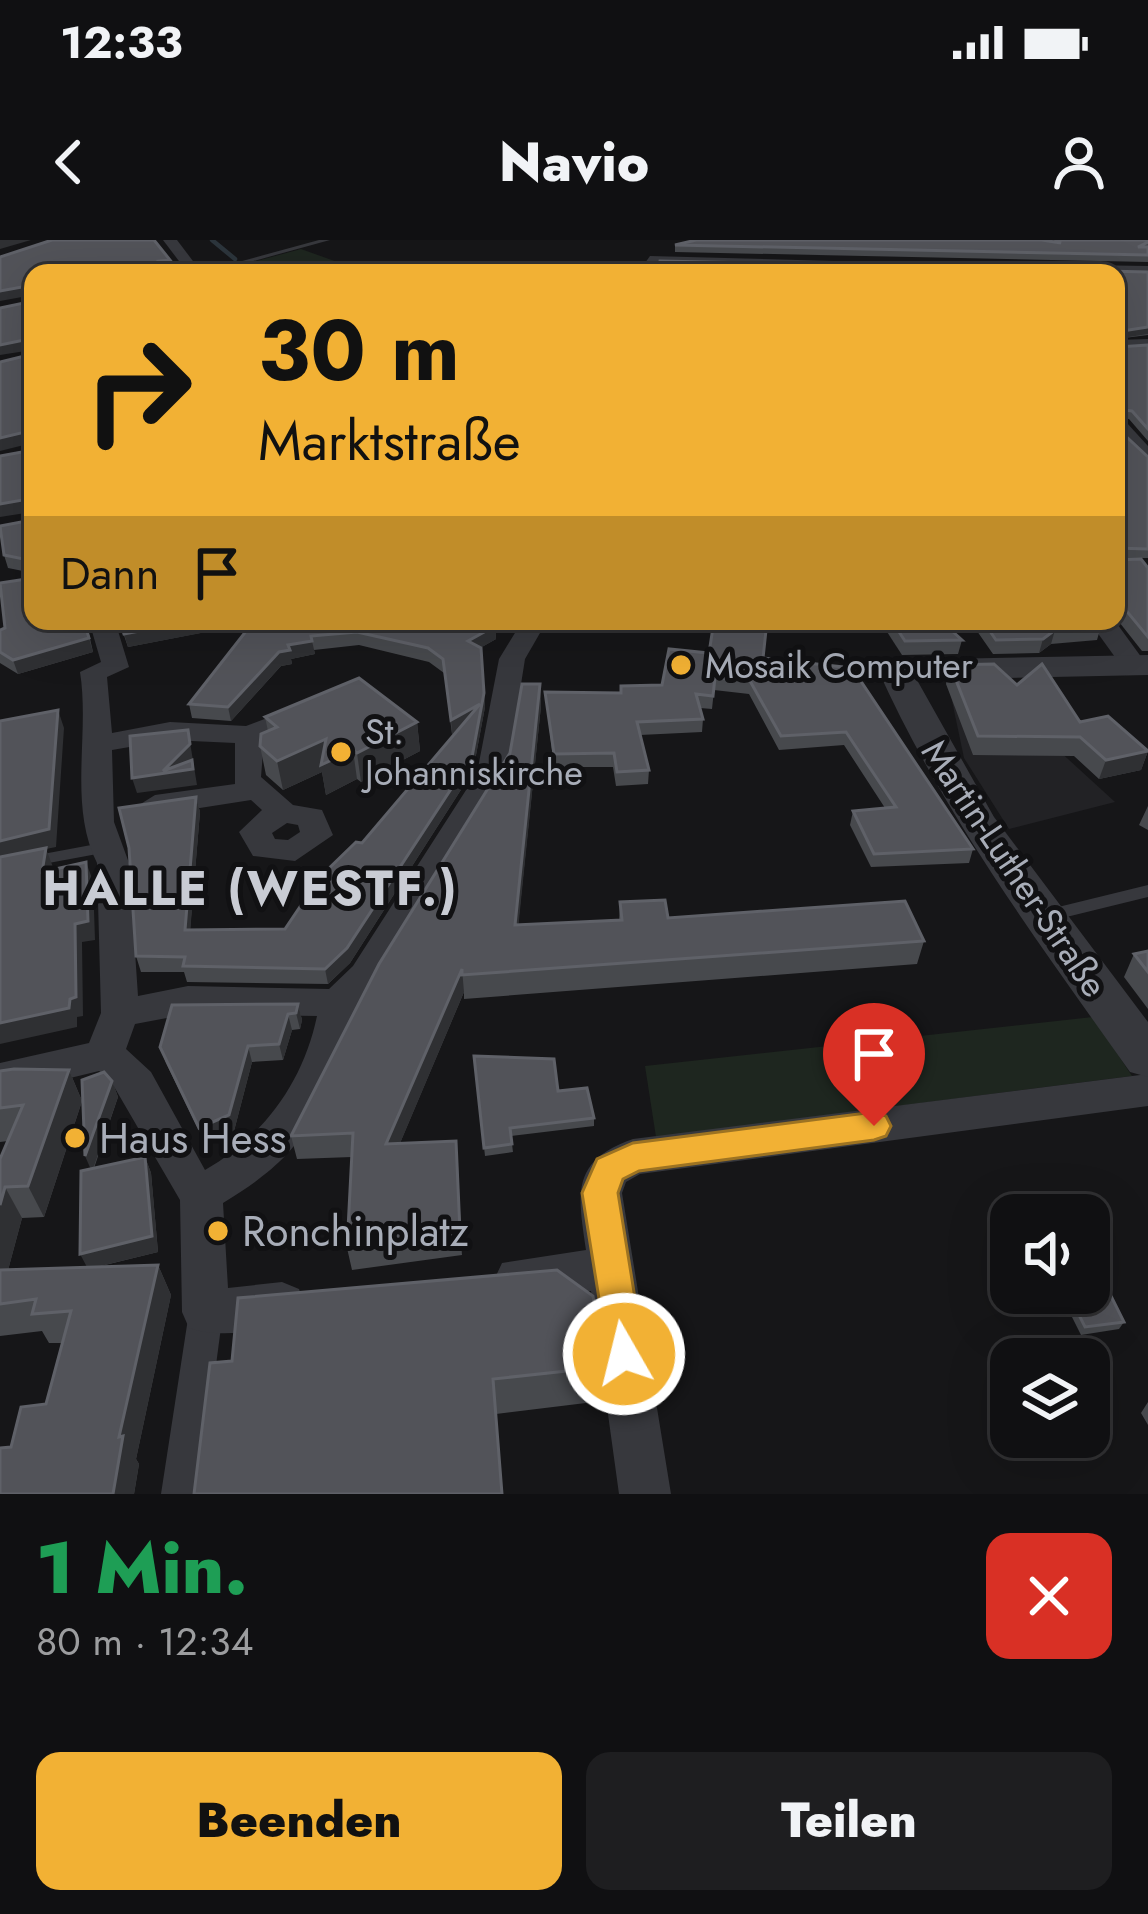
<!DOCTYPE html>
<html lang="de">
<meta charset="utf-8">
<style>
:root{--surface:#101012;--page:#1e1e20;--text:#f1f3f6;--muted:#9c9d9f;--line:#303032;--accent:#f2b134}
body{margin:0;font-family:Jost,sans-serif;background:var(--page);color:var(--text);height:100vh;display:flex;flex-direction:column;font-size:45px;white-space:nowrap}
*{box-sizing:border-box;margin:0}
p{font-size:39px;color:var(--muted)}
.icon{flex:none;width:66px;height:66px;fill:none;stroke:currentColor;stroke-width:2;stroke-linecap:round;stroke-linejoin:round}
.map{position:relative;height:1254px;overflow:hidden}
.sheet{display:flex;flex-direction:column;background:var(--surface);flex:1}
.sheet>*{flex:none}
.top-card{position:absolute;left:24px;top:24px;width:1101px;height:366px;border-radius:24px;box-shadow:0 12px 48px #0002,0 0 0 3px var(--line);background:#f2b134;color:#111;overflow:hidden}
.controls{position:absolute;left:990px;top:954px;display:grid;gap:24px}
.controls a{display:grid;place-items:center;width:120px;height:120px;border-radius:24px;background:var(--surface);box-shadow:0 12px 48px #0002,0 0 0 3px var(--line);font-size:60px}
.pin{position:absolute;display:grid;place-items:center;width:102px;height:102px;color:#fff;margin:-123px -51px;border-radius:50% 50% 50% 0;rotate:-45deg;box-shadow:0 0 12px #0007}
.pin .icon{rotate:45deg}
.me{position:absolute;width:132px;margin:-66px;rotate:352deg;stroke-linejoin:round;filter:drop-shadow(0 0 9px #0008)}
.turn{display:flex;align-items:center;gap:42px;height:252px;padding:0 36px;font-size:54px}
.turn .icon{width:156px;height:156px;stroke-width:2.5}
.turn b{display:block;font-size:84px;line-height:102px}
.then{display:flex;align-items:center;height:114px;padding:0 36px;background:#0003;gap:24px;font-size:45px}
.round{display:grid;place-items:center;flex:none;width:126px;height:126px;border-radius:24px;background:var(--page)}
.head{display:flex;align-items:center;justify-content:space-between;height:204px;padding:0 36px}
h1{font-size:72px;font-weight:800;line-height:90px;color:#1e9e55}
.cta{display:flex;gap:24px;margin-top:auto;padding:24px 36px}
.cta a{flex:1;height:138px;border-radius:24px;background:var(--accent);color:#111;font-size:48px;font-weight:800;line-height:138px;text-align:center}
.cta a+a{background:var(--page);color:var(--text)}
.status{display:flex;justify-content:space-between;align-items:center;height:84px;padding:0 60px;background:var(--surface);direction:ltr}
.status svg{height:33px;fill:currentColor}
header{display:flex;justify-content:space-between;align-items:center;height:156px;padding:0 36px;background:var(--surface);font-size:54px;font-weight:800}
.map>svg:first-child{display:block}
</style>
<div class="status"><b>12:33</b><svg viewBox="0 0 49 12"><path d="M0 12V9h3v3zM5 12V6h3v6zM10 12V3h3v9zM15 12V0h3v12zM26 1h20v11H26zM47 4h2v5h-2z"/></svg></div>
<header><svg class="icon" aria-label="back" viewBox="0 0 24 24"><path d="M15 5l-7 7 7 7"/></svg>Navio<svg class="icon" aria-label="person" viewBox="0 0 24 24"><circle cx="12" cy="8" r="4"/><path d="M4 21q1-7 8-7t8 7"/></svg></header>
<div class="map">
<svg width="1148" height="1254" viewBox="0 0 1148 1254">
<rect width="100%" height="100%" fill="#161618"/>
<polygon fill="#222225" points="951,456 1045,498 1115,562 1009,589 964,518"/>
<g fill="#1e261f">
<polygon points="301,9 368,33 213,33"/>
<polygon points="1093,777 1132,836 656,897 645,826"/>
</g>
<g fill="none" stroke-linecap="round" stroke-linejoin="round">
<g stroke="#2c353c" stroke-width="4.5">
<polyline points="212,0 235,19"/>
<polyline points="251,26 263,33"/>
</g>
<g fill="#37383d" fill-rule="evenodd">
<polygon points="319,0 330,0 210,33 198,33"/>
<polygon points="102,603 110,608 108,612 0,632 0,622"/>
<polygon points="1148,645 1148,657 1046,682 1037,676 1046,670"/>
</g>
<polygon fill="#37383d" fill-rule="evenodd" points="206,1056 218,1061 223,1072 199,1254 161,1254 189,1072 194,1061"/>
<g fill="#37383d" fill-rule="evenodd">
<polygon points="163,0 177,0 202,33 188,33"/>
<polygon points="650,16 834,21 841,25 834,29 645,23"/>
<polygon points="940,23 1148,26 1148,34 935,30"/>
<polygon points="1148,99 1148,109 1116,110 1116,100"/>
<polygon points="1116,181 1126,182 1148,206 1148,224 1116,194"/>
<path d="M89,381H115L129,427L107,437L112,493L170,482L246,486L307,463L321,471L264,499L261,537L293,565L322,570L333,595L295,621L253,616L239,592L262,570L251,560L155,575L139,565L155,555L235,544V503L170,500L112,510L114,582L129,623L138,756L188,746L329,749L353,726L477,533L499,419L518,388L527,385L540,393L525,419L507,533L379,744C351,773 361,777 347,808C309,889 302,915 223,963L228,1048L282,1042L299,1049L305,1064L299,1079C268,1091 220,1099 189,1088L182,1072L180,960L109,838L99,831L0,855V823L89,803L101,773L97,623C68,564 90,495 80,432L101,422ZM287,583L298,585L300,592L288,600L275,599L272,593ZM188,774L317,776C303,843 263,897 205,930L151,832L126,809L135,784Z"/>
<polygon points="460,381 486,381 470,393 461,390"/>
<polygon points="1089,381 1115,381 1147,425 1143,431 1125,431"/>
<path d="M1148,834V866L640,934L626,942L622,953L671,1254H619L591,1051L518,1059L502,1053L495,1038L502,1023L586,1010C578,954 570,921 633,899Z"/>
</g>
<path fill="#37383d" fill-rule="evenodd" d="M1148,415V435L917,440L994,577L1148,782V837L1130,832C1038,702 944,576 878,430L895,420Z"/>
</g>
<g fill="#47494d">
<polygon points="696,0 1148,0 1148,22 675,12 675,5"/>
<polygon points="660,21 1148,32 1148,95 1116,99 1116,33 658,33"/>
<polygon points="1116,100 1118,107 1148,105 1148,201 1129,179 1116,178"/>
<polygon points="1116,187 1148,217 1148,318 1116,318"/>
<polygon points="33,273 33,333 8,328 4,315 32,280"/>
<polygon points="1116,320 1148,328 1148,411 1142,411 1116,378"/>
<polygon points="33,381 86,381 93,412 18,434 0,423 0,390"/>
<polygon points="119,381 495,386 496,399 480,408 485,467 473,531 350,723 328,744 187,742 184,732 141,732 136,716 196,557 200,572 190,690 285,689 362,603 458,490 452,494 444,433 429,422 359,405 314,410 315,414 291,419 292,424 281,426 231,481 192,478 189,464 252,383 128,407"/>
<polygon points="880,381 941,381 962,400 958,414 902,415"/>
<polygon points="970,381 1099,381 1101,386 1097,400 1051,404 1039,413 993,414"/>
<polygon points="763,418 852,428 973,609 969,623 871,627 850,585 853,571 885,568 844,505 779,510 749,454 714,450 712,469 700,468 703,479 702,492 640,495 649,530 648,544 616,546 613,527 554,527 545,452 621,453 662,445"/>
<polygon points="950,425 1017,445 1080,482 1148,511 1141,530 1099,539 1074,516 973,515 946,444"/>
<polygon points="540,444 541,466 518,685 619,681 620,662 668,678 924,701 917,724 464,759 464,752 400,903 456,901 462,1015 352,1030 347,1008 352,917 297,919 291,896 510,513"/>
<polygon points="265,477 417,482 420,511 361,542 357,539 326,555 322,532 283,550 266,535 260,506 268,491"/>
<polygon points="1148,566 1148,590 1139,585"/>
<polygon points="1148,711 1148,769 1124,737 1134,714"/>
<polygon points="298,764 302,780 300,789 292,790 283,820 252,822 234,891 205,903 166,823 160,807"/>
<polygon points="474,816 558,851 594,878 594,886 511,896 513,912 485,916"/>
<polygon points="69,830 82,861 44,977 22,978 8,1030 87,1027 91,929 112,841 118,857 94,928 145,917 151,933 158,1012 97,1027 158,1025 171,1055 136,1219 139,1224 134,1254 0,1254 11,1207 46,1164 62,1103 49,1103 42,1091 0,1096 0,919 8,901 0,902 0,831"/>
<polygon points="1060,1053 1089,1053 1124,1082 1119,1089 1081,1095"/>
<polygon points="596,1075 595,1111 593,1113 595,1128 594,1162 496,1174 194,1254"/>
<polygon points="1148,1162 1148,1185 1141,1173"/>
</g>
<g fill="#2f3033">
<polygon points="0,0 31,0 0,9"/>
<polygon points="33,45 33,55 0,61 0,51"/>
<polygon points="1148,87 1148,94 1116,99 1116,92"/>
<polygon points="29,99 32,110 0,115 0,105"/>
<polygon points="29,191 32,203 0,211 0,198"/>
<polygon points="28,259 32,272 0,277 0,264"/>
<polygon points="191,381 264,381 128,407 124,394"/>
<polygon points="495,386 496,399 468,415 468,401"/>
<polygon points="1055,390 1051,404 1039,413 1043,399"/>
<polygon points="89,398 93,412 18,434 13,420"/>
<polygon points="312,401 315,414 291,419 292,424 281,426 231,481 228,467 279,412 288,405"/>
<polygon points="540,444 541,466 516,709 515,685"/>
<polygon points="484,453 485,467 473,531 350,723 328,744 325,729 479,479 452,494 451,480"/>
<polygon points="58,470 64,488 56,607 46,609 53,627 49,650 0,621 0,601"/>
<polygon points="417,482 420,511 361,542 357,513"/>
<polygon points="188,490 197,545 137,553 132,538"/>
<polygon points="326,499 353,510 357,539 326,555 322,532 283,550 277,521"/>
<polygon points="1148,511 1141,530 1099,539 1106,520"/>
<polygon points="196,557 200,572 189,706 185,690"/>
<polygon points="86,622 93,641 95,700 82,702 83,776 77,777 77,787 0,804 0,784 75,684"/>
<polygon points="462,729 464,752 390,927 386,904"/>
<polygon points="298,764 302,780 300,789 296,773"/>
<polygon points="288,774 292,790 283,820 279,804"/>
<polygon points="248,806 252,822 234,891 205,903 199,888"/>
<polygon points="69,830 82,861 44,977 28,946"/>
<polygon points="112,841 118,857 92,932 85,916"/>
<polygon points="456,901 458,924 462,1015 460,992"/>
<polygon points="145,917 151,933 158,1012 88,1029 80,1014"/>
<polygon points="5,947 22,978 7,1034 0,1036 0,965"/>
<polygon points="158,1025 171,1055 136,1219 139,1224 134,1254 113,1254 119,1197"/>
<polygon points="596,1075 595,1111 588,1118 589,1083"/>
</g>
<g fill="#525359" stroke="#5f6168" stroke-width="3">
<polygon points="52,0 154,0 170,20 160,21 179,33 33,33 33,45 0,51 0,17"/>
<polygon points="696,0 1042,0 1061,3 1055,0 1148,0 1148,2 1138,7 1148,7 1148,15 675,5"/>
<polygon points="660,21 1148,32 1148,87 1116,92 1116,33 817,33 816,29 732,29 731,33 658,33"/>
<polygon points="33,61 33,109 29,99 0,105 0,68"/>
<polygon points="1116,100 1118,107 1148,105 1148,189 1132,171 1116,169"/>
<polygon points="33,114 33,263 28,259 0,264 0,216 33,210 29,191 0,198 0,122"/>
<polygon points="1116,187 1148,217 1148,309 1116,308"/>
<polygon points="33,273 33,321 4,315 0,286 32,280"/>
<polygon points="1141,319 1148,328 1148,397 1120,363 1116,363 1116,320"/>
<polygon points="33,338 33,381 84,381 89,398 13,420 0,412 0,390 5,388 0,343"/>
<polygon points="120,381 191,381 124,394"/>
<polygon points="254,381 422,381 424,386 495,386 468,401 481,408 484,453 472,517 347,708 325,729 183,726 185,717 136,716 129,608 119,568 196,557 185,690 285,689 320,637 356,602 362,603 480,464 451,480 443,419 428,408 357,392 311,396 312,401 288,405 290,410 279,412 228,467 189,464"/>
<polygon points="714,381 767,381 763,418 852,428 973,609 874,614 853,571 896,567 846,492 781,496 750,441 715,437 713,456 696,454 703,479 637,482 649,530 617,532 614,513 554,514 545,452 621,453 621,446 662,445 669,409 709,413"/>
<polygon points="892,381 941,381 962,400 905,401"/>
<polygon points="983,381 1099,381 1101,386 1055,390 1043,399 996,400"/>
<polygon points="994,424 1017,445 1042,424 1080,482 1108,476 1148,511 1106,520 1080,497 978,496 950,425"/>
<polygon points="359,438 417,482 357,513 353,510 321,525 326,499 277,521 260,506 261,494 277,487 265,477"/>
<polygon points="522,444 540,444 515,685 622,680 620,662 665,660 668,678 905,661 924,701 462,735 462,729 386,904 456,901 460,992 347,1008 353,893 291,896 379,724 510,513"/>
<polygon points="58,470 49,589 0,601 0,481"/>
<polygon points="188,490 190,504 163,531 192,520 193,529 132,538 130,496"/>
<polygon points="46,608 42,632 86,622 88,681 75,684 76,757 70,759 69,768 0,783 0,617"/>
<polygon points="1148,711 1148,732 1134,714"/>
<polygon points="298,764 296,773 288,774 279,804 248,806 229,875 199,888 160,807 172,765"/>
<polygon points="474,816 554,819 558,851 587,848 594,878 510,888 512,904 484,908"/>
<polygon points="14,829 69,830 28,946 5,947 0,965 0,919 23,865 0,868 0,831"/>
<polygon points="104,832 112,841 85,916 82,840"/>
<polygon points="145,917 152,996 80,1014 81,931"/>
<polygon points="158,1025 119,1197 123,1196 113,1254 0,1254 0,1208 11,1207 21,1167 46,1164 71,1071 32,1074 36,1059 0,1064 0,1030"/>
<polygon points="557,1030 593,1056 596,1075 589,1083 595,1128 493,1139 502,1254 194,1254 210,1123 232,1121 238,1058"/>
<polygon points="1102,1038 1124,1082 1085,1087 1068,1053 1089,1053 1089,1040"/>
</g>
<polygon fill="#f2b134" stroke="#9d7322" stroke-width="3" points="874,872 886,876 891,886 886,896 874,900 639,931 623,939 618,953 644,1114 638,1127 624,1133 610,1127 582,953 597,919 633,903"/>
<g fill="#f2b134" stroke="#111113" stroke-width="4.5">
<circle cx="681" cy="425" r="12"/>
<circle cx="341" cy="512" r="12"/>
<circle cx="75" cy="898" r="12"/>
<circle cx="218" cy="991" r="12"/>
</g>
<g text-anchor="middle" stroke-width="10" stroke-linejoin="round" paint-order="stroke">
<g font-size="36" fill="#a8adb8" stroke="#111113" text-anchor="start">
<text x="705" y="438">Mosaik Computer</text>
<text x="365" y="504">St.<tspan x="365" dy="41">Johanniskirche</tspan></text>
</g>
<g font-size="36" fill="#a8adb8" stroke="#111113">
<text transform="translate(1015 628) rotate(56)" y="13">Martin-Luther-Straße</text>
</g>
<g font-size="42" fill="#a8adb8" stroke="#111113" text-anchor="start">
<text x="99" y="913">Haus Hess</text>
<text x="242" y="1006">Ronchinplatz</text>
</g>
<g font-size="48" font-weight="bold" letter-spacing="3" fill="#c9ccd4" stroke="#111113">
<text x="251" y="665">HALLE (WESTF.)</text>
</g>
</g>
</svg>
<div class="controls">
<a><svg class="icon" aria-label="sound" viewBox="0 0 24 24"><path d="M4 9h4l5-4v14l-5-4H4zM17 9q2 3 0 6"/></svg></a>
<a><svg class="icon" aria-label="layers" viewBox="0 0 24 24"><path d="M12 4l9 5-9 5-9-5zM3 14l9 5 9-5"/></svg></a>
</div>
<div class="pin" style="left:874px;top:886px;background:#d93025"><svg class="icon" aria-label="arrive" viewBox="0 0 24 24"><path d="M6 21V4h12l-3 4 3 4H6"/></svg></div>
<svg class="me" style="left:624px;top:1114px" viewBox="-20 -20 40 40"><circle r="17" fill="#f2b134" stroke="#fff" stroke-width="3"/><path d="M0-11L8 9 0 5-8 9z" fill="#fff"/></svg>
<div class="top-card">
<div class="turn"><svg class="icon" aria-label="right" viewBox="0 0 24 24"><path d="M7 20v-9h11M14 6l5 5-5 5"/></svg><div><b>30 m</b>Marktstraße</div></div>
<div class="then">Dann<svg class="icon" aria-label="arrive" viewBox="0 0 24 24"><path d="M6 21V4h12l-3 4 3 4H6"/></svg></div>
</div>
</div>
<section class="sheet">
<div class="head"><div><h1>1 Min.</h1><p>80 m · 12:34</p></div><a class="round" style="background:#d93025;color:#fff"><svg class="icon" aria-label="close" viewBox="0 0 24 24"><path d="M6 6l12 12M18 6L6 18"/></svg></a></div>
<div class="cta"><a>Beenden</a><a>Teilen</a></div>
</section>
